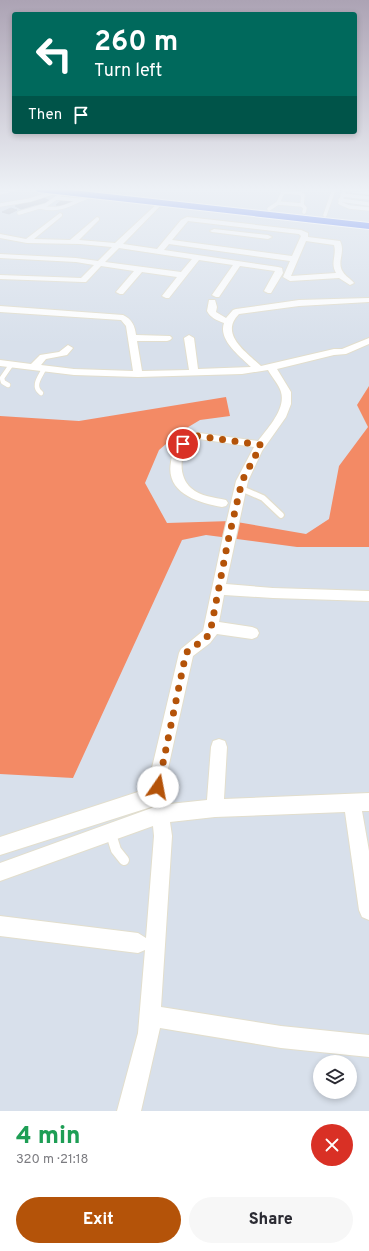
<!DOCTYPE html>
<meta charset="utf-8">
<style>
:root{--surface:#fff;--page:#f7f7f7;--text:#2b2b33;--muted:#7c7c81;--accent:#b45309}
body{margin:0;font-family:Overpass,sans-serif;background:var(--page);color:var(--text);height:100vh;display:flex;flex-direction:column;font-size:15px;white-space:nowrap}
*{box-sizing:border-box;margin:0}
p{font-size:13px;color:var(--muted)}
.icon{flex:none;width:22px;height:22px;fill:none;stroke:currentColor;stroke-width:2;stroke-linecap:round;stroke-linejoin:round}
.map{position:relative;height:1111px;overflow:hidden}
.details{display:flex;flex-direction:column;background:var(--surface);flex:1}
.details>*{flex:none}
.banner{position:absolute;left:12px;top:12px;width:345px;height:122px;border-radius:4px;box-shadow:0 2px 6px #0003;background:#00695c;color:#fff;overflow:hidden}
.controls{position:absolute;left:313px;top:1055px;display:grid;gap:8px}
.controls a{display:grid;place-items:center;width:44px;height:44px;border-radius:50%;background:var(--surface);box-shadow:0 2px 6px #0003;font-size:20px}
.pin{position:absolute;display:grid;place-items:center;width:34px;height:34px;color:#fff;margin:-17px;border:2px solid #fff;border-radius:50%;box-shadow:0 1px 4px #0007}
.me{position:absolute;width:44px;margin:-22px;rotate:12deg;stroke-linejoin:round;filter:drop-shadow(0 0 3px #0008)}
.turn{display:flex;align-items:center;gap:14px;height:84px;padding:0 16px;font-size:18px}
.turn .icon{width:52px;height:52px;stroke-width:2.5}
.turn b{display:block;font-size:28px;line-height:34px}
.then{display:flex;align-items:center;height:38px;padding:0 16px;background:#0003;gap:8px;font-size:15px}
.round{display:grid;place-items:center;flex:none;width:42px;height:42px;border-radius:21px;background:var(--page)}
.summary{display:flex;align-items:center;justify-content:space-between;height:68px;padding:0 16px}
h1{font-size:24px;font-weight:800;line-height:30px;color:#1e9e55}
.action{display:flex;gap:8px;margin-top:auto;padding:8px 16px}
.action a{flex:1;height:46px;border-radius:24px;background:var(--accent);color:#fff;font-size:16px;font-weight:800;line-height:46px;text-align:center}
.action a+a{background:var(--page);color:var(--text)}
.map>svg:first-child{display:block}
</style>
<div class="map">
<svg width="369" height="1111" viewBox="0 0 369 1111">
<rect width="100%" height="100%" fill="#d8e0eb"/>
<polygon fill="#f38a65" points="369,386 369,547 297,547 206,535 182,540 73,778 0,774 0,416 79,421 226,397 230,416 200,420 180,432 159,450 145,483 167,523 231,521 306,534 329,519 339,466 368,427 357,405"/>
<g fill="#b5b9c3" stroke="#b2b9c6">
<polygon points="44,198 50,201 35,205 29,202"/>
<polygon points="62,200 73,201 67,206 56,205"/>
<polygon points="28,202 34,205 21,209 15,206"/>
<polygon points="11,208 17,210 9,214 2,212"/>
</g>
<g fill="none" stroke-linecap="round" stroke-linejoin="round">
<g stroke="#e2decd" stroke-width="4.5">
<g id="lane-far3">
<polyline points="345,189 340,203 349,207 369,209"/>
<polyline points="344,190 369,193"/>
<polyline points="64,192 56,198 80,200 93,195"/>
<polyline points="0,193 15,189"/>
<polyline points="342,195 369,198"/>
<polyline points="340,200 369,204"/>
<polyline points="278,203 283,192 299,193 303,195 302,205 305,208 304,212"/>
<polyline points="0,205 30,200 58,191"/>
<path d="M40,207C56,211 66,207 80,200"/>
<polyline points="269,209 278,203 302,205"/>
<polyline points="19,213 46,205 56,198"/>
<polyline points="325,215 334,189"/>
</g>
</g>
<g stroke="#e2decd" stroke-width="6">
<g id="lane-far2">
<polyline points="8,385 3,382 2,378 11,365"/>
<path d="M41,393C32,386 40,377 44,369"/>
</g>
</g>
<g stroke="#e2decd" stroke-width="8">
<polyline id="lane-far1" points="240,488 263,498 281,515"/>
</g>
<g stroke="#e2decd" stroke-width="12">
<polyline id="lane" points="111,834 116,850 124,860"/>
</g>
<g stroke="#e2decd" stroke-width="2">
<g id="street">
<path d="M160,201L163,203L162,204L123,244L157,249L181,220L187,217L301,230L308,233V237L340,241C346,252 336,262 343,272C345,276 351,279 354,283L350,285L339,278L290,281L283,277L290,261L169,244L164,250L278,267L282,268L283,273L271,293H268L264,291L275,271L240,266L219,297H216L212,295L233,265L199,260L169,298H166L162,296L177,277L142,272L123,294H120L116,292L134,271L101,266L86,282H83L0,279V275L81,278L94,265L76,262L0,258V254L76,258L98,261L112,247L80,244L27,243L0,238V234L26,239L60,213L62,214V216L34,239L70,240L97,217L99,218V220L79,240L115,243ZM188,221L299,234L301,236L292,256L172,240ZM306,241L334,245C337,255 330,263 336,273L291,276ZM119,248L192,259L181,272L105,262Z"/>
<polygon points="214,229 268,235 272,237 268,239 212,232 210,231"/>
<path d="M369,298V302L299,306L239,314C219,334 246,352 261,366L334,349H342L369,338V344L346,354L334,355L277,369L291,392V404L286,417L262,451L248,481L226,584L273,588L369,591V601L273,598L224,595L219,622L252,627L257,629L259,633L257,637L252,639L217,634L210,643L193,656L161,800L157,804L151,807L0,855V837L147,789L179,653L181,649L203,631L222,541L236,481L254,447L199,439C179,444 176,475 191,488C201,497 214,497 226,500L228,503L226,506L222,507C198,503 165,493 171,462C172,452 177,443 185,436L199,433L258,441C268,428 286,409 281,392C279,385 272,377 268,370L242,374L138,377L74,375L0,366V360L31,364L40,355L59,352L68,345L73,348L67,355L46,359L41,365L74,369L133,371L126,326L121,320L0,312V306L123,315C132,319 135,326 136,335L170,336L172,338L170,340L167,341H137L142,371L189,370L184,338L189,335L194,338L198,369L251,367C240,356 218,340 224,323C216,320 211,318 207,311L209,300H215L217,307L216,312L226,318L233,310L236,309L299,300Z"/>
<polygon points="219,739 225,741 227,747 224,799 369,793 369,811 362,811 369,851 369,920 362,917 359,910 345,812 215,817 170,822 172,836 161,1007 281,1026 369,1035 369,1057 281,1048 160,1028 141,1111 117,1111 138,1033 145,950 138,953 0,936 0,916 138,933 146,938 154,836 153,826 0,881 0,863 160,805 207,800 211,747 213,741"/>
</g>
</g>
<g stroke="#fff" stroke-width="2">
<polygon id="primary" points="33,189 63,189 369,223 369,229 38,192"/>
</g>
<use href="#lane-far3" stroke="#fff" stroke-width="3.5"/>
<use href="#lane-far2" stroke="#fff" stroke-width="4.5"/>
<use href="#lane-far1" stroke="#fff" stroke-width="5.5"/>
<use href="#lane" stroke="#fff" stroke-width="10"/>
<use href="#street" fill="#fff" fill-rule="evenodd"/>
<use href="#primary" fill="#5279f6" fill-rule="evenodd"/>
</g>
<linearGradient id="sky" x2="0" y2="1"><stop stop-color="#aca3b4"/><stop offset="0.55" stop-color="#edf1f6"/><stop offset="1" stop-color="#edf1f6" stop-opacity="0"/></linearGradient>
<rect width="369" height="344" fill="url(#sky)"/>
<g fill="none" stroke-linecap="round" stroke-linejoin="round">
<path stroke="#b45309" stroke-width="7" stroke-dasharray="0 12.6" d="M158,787L186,653C194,645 204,642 210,633L228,541L242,481L261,445L198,436L190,438L183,444"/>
</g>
</svg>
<div class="controls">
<a><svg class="icon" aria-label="layers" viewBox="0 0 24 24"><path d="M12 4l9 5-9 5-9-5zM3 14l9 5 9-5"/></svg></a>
</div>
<div class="pin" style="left:183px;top:444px;background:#d93025"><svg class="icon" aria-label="arrive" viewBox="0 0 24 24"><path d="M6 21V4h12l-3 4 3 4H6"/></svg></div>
<svg class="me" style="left:158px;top:787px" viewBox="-20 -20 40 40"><circle r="19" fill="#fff"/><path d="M0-13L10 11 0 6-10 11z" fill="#b45309"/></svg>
<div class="banner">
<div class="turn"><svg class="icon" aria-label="left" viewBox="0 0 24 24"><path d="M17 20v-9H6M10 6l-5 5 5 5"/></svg><div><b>260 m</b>Turn left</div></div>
<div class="then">Then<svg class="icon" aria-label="arrive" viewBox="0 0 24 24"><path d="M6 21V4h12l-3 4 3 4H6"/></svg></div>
</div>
</div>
<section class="details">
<div class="summary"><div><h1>4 min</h1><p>320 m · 21:18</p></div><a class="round" style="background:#d93025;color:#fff"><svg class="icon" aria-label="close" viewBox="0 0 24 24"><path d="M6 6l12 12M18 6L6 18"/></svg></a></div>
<div class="action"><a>Exit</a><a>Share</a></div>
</section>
